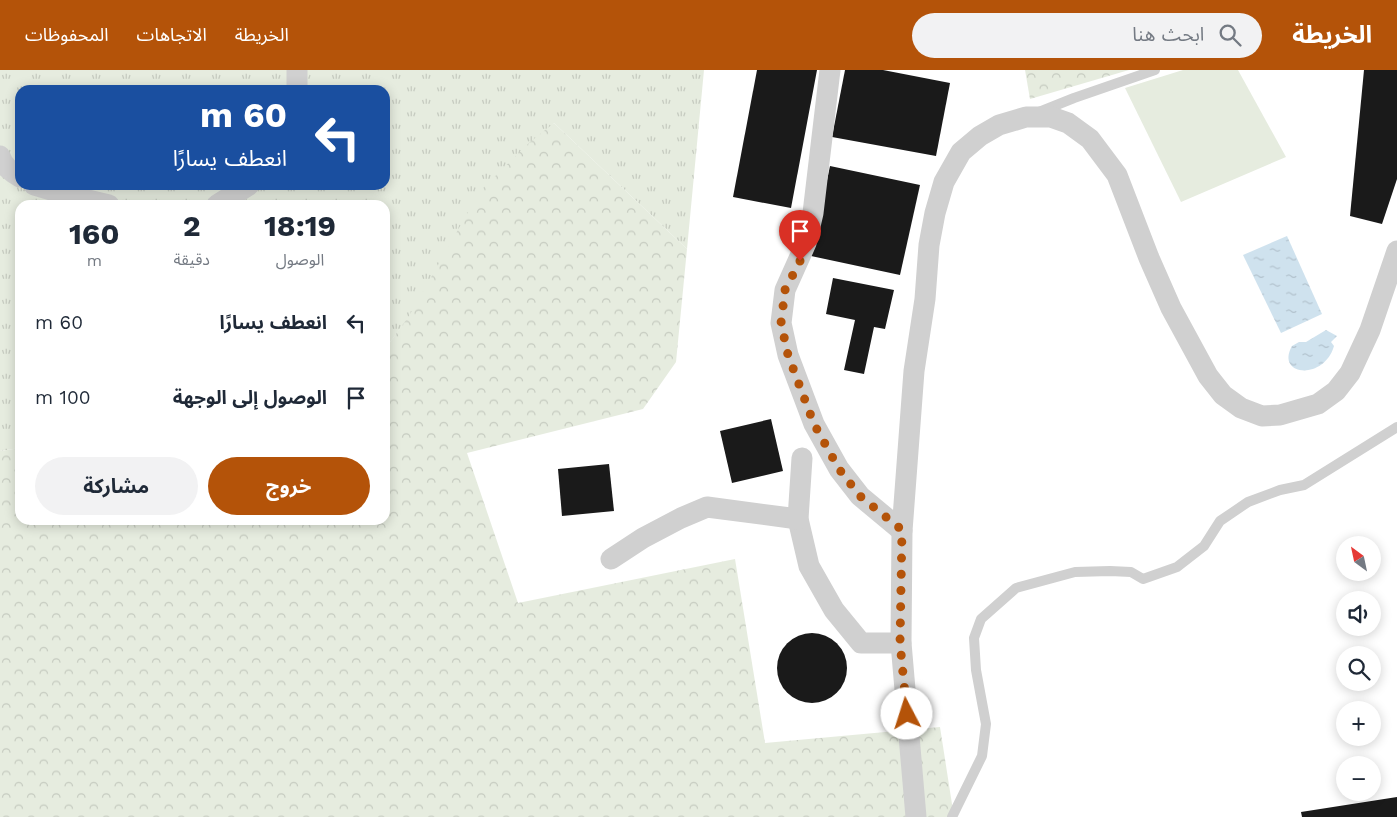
<!DOCTYPE html>
<html lang="ar">
<meta charset="utf-8">
<style>
:root{--surface:#fff;--page:#f2f2f3;--text:#1f2937;--muted:#747a83;--accent:#b45309}
body{margin:0;font-family:"Work Sans","Noto Sans Arabic",sans-serif;background:var(--page);color:var(--text);direction:rtl;height:100vh;display:flex;flex-direction:column;font-size:19px;white-space:nowrap}
*{box-sizing:border-box;margin:0}
p{font-size:16px;color:var(--muted)}
.icon{flex:none;width:28px;height:28px;fill:none;stroke:currentColor;stroke-width:2;stroke-linecap:round;stroke-linejoin:round}
.map{position:relative;flex:1;overflow:hidden;direction:ltr}
.sheet{position:absolute;left:15px;top:130px;width:375px;height:325px;display:flex;flex-direction:column;background:var(--surface);border-radius:15px;box-shadow:0 2px 12px #0003;direction:rtl}
.sheet>*{flex:none}
.banner{position:absolute;left:15px;top:15px;width:375px;height:105px;border-radius:15px;box-shadow:0 2px 12px #0003;direction:rtl;background:#1a4fa0;color:#fff;overflow:hidden}
.needle{width:32px;rotate:327deg}
.fabs{position:absolute;left:1336px;top:466px;display:grid;gap:10px}
.fabs a{display:grid;place-items:center;width:45px;height:45px;border-radius:50%;background:var(--surface);box-shadow:0 2px 12px #0003;font-size:25px}
.pin{position:absolute;display:grid;place-items:center;width:42px;height:42px;color:#fff;margin:-51px -21px;border-radius:50% 50% 50% 0;rotate:-45deg;box-shadow:0 0 5px #0007}
.pin .icon{rotate:45deg}
.me{position:absolute;width:55px;margin:-28px;rotate:355deg;stroke-linejoin:round;filter:drop-shadow(0 0 4px #0008)}
.turn{display:flex;align-items:center;gap:18px;height:105px;padding:0 20px;font-size:22px}
.turn .icon{width:65px;height:65px;stroke-width:2.5}
.turn b{display:block;font-size:35px;line-height:42px}
.eta{display:flex;justify-content:space-evenly;align-items:center;height:85px;text-align:center}
.eta b{font-size:30px;font-weight:700;line-height:35px}
.action{display:flex;gap:10px;margin-top:auto;padding:10px 20px}
.action a{flex:1;height:58px;border-radius:30px;background:var(--accent);color:#fff;font-size:20px;font-weight:700;line-height:58px;text-align:center}
.action a+a{background:var(--page);color:var(--text)}
ul{padding:0;list-style:none}
li{display:flex;align-items:center;gap:15px;height:75px;padding:0 20px}
li div{flex:1}
li b{display:block;font-size:19px}
li em{font-style:normal}
header{display:flex;align-items:center;gap:30px;box-sizing:border-box;height:70px;padding:0 25px;background:var(--accent);color:#fff}
header strong{font-size:24px}
nav{display:flex;gap:28px;margin-inline-start:auto;font-size:18px}
.search{width:350px;height:45px;background:var(--page);display:flex;align-items:center;gap:12px;box-sizing:border-box;padding:0 18px;border-radius:28px;color:var(--muted);font-size:19px}
.map>svg:first-child{display:block}
</style>
<header>
<strong>الخريطة</strong>
<div class="search"><svg class="icon" aria-label="search" viewBox="0 0 24 24"><circle cx="10" cy="10" r="6"/><path d="M15 15l6 6"/></svg>ابحث هنا</div>
<nav><a>الخريطة</a><a>الاتجاهات</a><a>المحفوظات</a></nav>
</header>
<div class="map">
<svg width="1397" height="747" viewBox="0 0 1397 747">
<defs>
<pattern id="grass-tufts" width="24" height="20" patternUnits="userSpaceOnUse" patternTransform="scale(1.25)"><rect width="24" height="20" fill="#e6ecdf"/><path d="M3 7l-1-3M5 7V3M7 7l1-3M15 17l-1-3M17 17v-4M19 17l1-3" fill="none" stroke="#c6cbc0"/></pattern>
<pattern id="forest-crowns" width="20" height="18" patternUnits="userSpaceOnUse" patternTransform="scale(1.25)"><rect width="20" height="18" fill="#e6ecdf"/><path d="M2 6a3 3 0 1 1 6 0M12 15a3 3 0 1 1 6 0" fill="none" stroke="#c6cbc0"/></pattern>
<pattern id="water-ripples" width="26" height="14" patternUnits="userSpaceOnUse" patternTransform="scale(1.25)"><rect width="26" height="14" fill="#cfe2ee"/><path d="M2 4q2-2 4 0t4 0M15 11q2-2 4 0t4 0" fill="none" stroke="#b2c2cd"/></pattern>
</defs>
<rect width="100%" height="100%" fill="#fff"/>
<path fill="url(#grass-tufts)" fill-rule="evenodd" d="M0,0H704L687,179L554,53L385,279V135H20V378L0,381ZM20,20H385V115H20Z"/>
<g fill="url(#forest-crowns)">
<polygon points="1025,0 1129,0 1030,29"/>
<polygon points="554,53 687,179 676,292 643,339 467,383 518,533 735,489 765,673 940,657 954,747 0,747 0,381 20,378 20,450 385,450 385,279 409,246 480,121 530,72"/>
</g>
<polygon fill="#e6ecdf" points="1183,0 1238,0 1286,87 1181,132 1125,18"/>
<g fill="url(#water-ripples)">
<polygon points="1287,166 1322,244 1281,263 1243,185"/>
<path d="M1326,260L1337,266L1331,272L1334,276C1324,311 1275,306 1292,276L1299,272H1306Z"/>
</g>
<g fill="#1a1a1a">
<polygon points="757,0 817,0 791,138 733,127"/>
<polygon points="845,0 883,0 950,13 936,86 832,67"/>
<polygon points="1364,0 1397,0 1397,109 1382,154 1350,146"/>
<polygon points="830,96 920,115 900,205 811,186"/>
<polygon points="833,208 894,220 885,259 874,257 864,304 844,300 855,250 826,244"/>
<polygon points="771,349 783,401 732,413 720,361"/>
<polygon points="609,394 614,441 562,446 558,399"/>
<circle cx="812" cy="598" r="35"/>
<polygon points="1397,727 1397,747 1302,747 1301,742"/>
</g>
<g fill="none" stroke-linecap="round" stroke-linejoin="round">
<g stroke="#d0d0d0" stroke-width="10">
<polyline points="1039,42 1074,28 1155,0"/>
<polyline points="952,747 982,686 986,654 976,600 974,568 981,549 1016,518 1075,502 1110,501 1131,502 1143,509 1177,497 1204,476 1220,451 1248,432 1280,420 1304,415 1397,357"/>
</g>
<g stroke="#d0d0d0" stroke-width="21">
<polyline points="830,0 813,143 806,173 785,220 781,253 788,285 814,354 839,399 860,426 902,461"/>
<polyline points="297,20 297,0"/>
<path d="M0,86C3,96 11,102 20,107"/>
<polyline points="34,115 71,126 109,135"/>
<polyline points="217,135 249,115"/>
<polyline points="802,388 798,449 809,496 834,540 861,573 901,573"/>
<polyline points="611,489 643,468 681,448 707,437 798,449"/>
<polyline points="916,747 901,573 902,461 914,301 925,229 929,175 935,143 944,112 961,82 980,66 999,55 1026,47 1051,47 1068,53 1090,69 1117,105 1149,188 1171,238 1208,306 1223,325 1241,338 1262,346 1280,345 1318,334 1336,321 1350,303 1370,260 1397,181"/>
</g>
</g>
<g fill="none" stroke-linecap="round" stroke-linejoin="round">
<polyline stroke="#b45309" stroke-width="9" stroke-dasharray="0 16.2" points="800,191 785,220 781,253 788,285 814,354 839,399 860,426 902,460 900,573 907,644"/>
</g>
</svg>
<div class="fabs">
<a><svg class="needle" viewBox="-14 -14 28 28"><path d="M0-13l5 13h-10z" fill="#e53935"/><path d="M0 13l5-13h-10z" fill="#747a83"/></svg></a>
<a><svg class="icon" aria-label="sound" viewBox="0 0 24 24"><path d="M4 9h4l5-4v14l-5-4H4zM17 9q2 3 0 6"/></svg></a>
<a><svg class="icon" aria-label="search" viewBox="0 0 24 24"><circle cx="10" cy="10" r="6"/><path d="M15 15l6 6"/></svg></a>
<a>+</a>
<a>−</a>
</div>
<div class="pin" style="left:800px;top:191px;background:#d93025"><svg class="icon" aria-label="arrive" viewBox="0 0 24 24"><path d="M6 21V4h12l-3 4 3 4H6"/></svg></div>
<svg class="me" style="left:907px;top:644px" viewBox="-20 -20 40 40"><circle r="19" fill="#fff"/><path d="M0-13L10 11 0 6-10 11z" fill="#b45309"/></svg>
<div class="banner">
<div class="turn"><svg class="icon" aria-label="left" viewBox="0 0 24 24"><path d="M17 20v-9H6M10 6l-5 5 5 5"/></svg><div><b>60 m</b>انعطف يسارًا</div></div>
</div>
<section class="sheet">
<div class="eta">
<div><b>18:19</b><p>الوصول</p></div>
<div><b>2</b><p>دقيقة</p></div>
<div><b>160</b><p>m</p></div>
</div>
<ul>
<li><svg class="icon" aria-label="left" viewBox="0 0 24 24"><path d="M17 20v-9H6M10 6l-5 5 5 5"/></svg><div><b>انعطف يسارًا</b></div><em>60 m</em></li>
<li><svg class="icon" aria-label="arrive" viewBox="0 0 24 24"><path d="M6 21V4h12l-3 4 3 4H6"/></svg><div><b>الوصول إلى الوجهة</b></div><em>100 m</em></li>
</ul>
<div class="action"><a>خروج</a><a>مشاركة</a></div>
</section>
</div>
